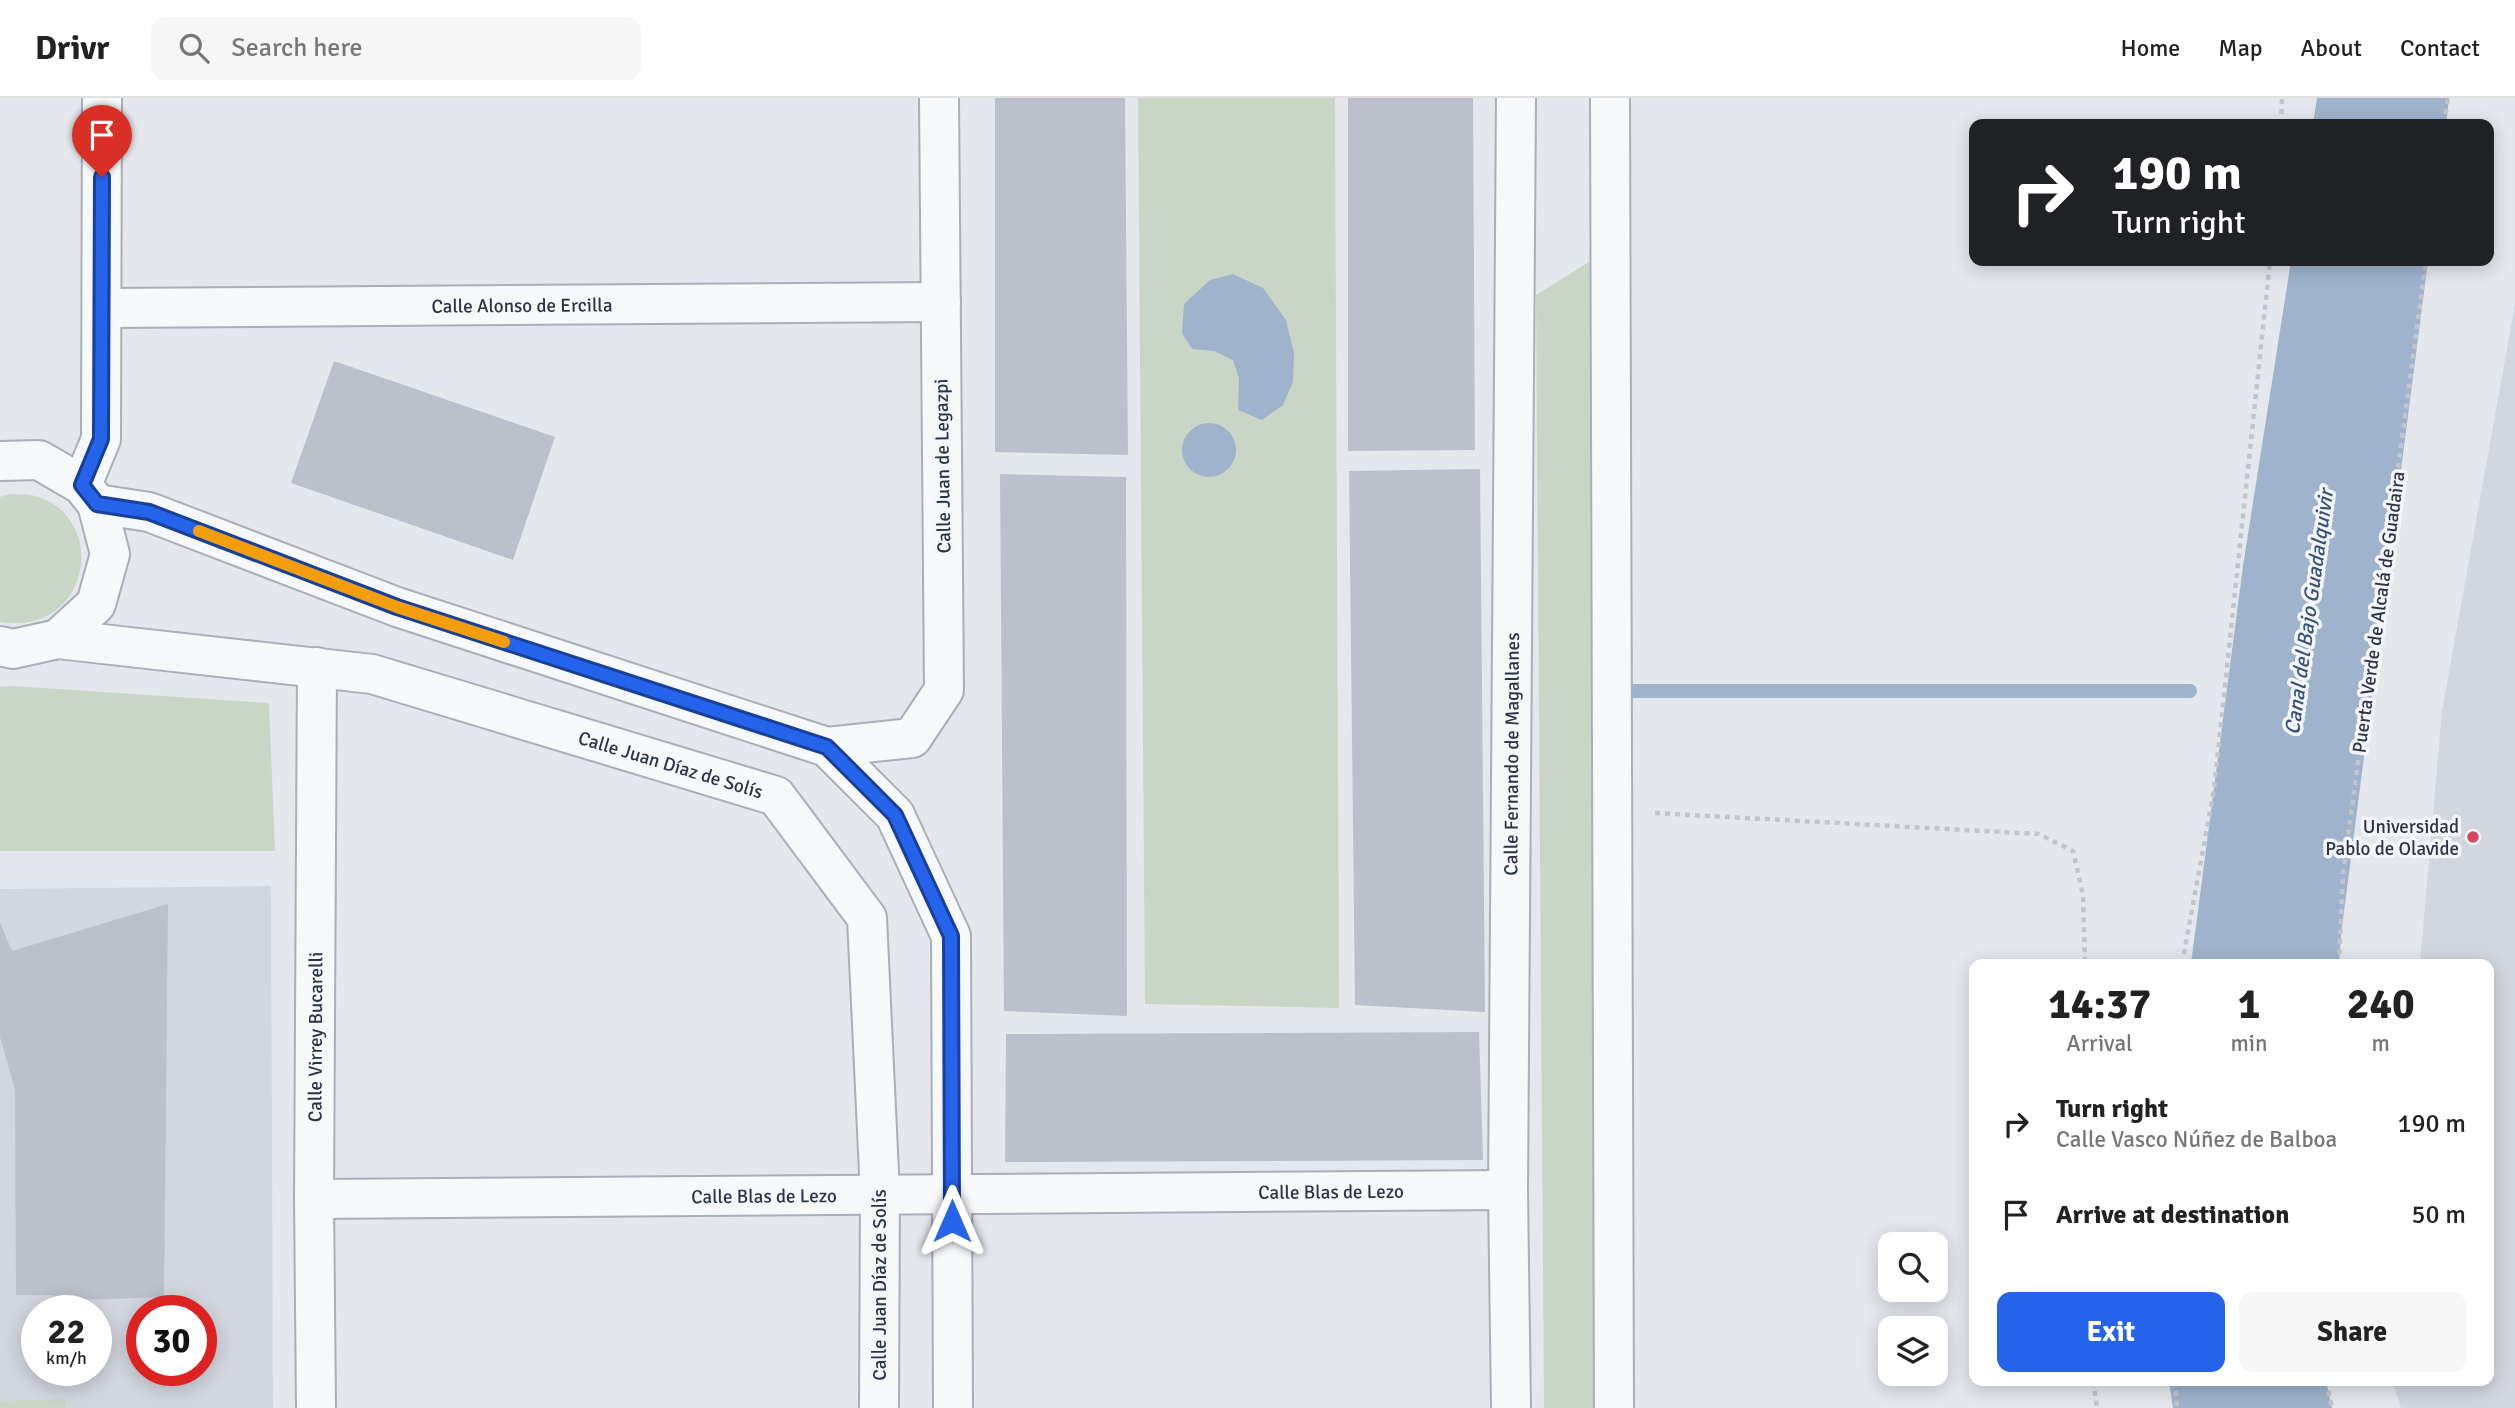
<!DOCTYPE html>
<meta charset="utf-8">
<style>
:root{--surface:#fff;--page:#f6f6f6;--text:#222;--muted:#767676;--line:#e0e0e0;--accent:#2563eb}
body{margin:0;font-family:Signika,sans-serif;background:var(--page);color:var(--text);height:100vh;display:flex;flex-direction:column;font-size:26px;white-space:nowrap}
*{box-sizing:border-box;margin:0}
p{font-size:23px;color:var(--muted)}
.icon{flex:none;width:38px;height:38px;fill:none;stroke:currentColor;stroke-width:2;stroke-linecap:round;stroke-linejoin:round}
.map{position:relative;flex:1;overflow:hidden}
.sheet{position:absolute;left:1969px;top:861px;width:525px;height:427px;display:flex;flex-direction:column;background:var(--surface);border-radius:14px;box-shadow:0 4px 18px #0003}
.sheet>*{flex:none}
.hud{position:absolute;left:1969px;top:21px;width:525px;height:147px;border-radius:14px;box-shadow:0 4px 18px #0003;background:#202124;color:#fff;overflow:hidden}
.fabs{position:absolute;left:1878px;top:1134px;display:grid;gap:14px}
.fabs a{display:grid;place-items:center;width:70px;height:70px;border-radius:14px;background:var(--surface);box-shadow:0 4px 18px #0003;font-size:35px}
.speed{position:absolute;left:21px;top:1197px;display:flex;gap:14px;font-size:35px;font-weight:700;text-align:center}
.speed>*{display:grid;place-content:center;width:91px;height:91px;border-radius:50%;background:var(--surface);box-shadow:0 4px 18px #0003;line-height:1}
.speed small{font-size:18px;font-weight:400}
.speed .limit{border:10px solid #d22;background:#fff;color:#111}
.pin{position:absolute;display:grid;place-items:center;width:60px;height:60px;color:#fff;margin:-72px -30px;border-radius:50% 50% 50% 0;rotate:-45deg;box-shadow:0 0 7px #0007}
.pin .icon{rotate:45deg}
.me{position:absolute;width:77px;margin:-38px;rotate:0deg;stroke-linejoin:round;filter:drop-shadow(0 0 5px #0008)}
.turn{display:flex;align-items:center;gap:24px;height:147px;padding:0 28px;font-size:32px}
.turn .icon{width:91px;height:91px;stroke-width:2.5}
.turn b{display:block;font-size:49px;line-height:60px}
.eta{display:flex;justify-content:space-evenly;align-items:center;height:119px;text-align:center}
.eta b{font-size:42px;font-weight:800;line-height:49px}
.action{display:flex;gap:14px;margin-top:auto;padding:14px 28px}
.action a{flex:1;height:80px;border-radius:14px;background:var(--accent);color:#fff;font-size:28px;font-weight:800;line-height:80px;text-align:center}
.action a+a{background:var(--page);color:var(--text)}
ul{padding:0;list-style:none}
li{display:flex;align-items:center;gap:21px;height:91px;padding:0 28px}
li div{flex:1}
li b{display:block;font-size:26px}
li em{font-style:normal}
header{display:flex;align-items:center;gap:42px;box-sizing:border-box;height:98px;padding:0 35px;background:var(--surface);border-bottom:2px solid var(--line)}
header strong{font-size:33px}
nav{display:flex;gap:38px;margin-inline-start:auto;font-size:24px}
.search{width:490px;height:63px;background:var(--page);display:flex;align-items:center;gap:18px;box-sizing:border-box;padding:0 24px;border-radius:14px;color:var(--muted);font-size:26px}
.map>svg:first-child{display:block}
</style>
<header>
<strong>Drivr</strong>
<div class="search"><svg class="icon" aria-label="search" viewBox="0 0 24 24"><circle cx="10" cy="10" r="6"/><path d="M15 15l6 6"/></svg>Search here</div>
<nav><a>Home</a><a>Map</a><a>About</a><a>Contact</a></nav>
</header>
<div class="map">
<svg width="2515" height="1310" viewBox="0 0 2515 1310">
<rect width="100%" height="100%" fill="#e4e7ec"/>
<g fill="#d2d6de" fill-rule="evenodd">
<polygon points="2515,206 2515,1310 2401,1310 2392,1283 2488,1283 2488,866 2420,866 2442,613"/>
<path d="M271,788L273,1310H0V791ZM37,1213H96V1272H37ZM142,1213H201V1272H142Z"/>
</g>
<g fill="#c9d6c5">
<polygon points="1138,0 1335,0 1339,910 1145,906"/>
<polygon points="1597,159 1600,1310 1544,1310 1536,197"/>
<path d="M9,396C16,397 24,396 31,397C111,415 92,539 0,524V399Z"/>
<polygon points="13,588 269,605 275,753 0,753 0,589"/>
<polygon points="65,1301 65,1310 0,1310 0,1303"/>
</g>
<g fill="#9fb4cc">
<polygon points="2317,0 2449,0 2446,26 2313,26"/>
<polygon points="2291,163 2428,163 2341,837 2339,866 2191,866 2243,468"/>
<polygon points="1233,176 1263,190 1286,222 1294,255 1293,284 1283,307 1262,322 1238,312 1239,280 1233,262 1214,253 1192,251 1182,235 1184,206 1210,182"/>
<circle cx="1209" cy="352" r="27"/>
<polygon points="2169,1283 2326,1283 2332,1310 2173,1310"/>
</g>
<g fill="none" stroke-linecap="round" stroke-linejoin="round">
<polyline stroke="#9fb4cc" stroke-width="14" points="1613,593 2190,593"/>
</g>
<g fill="#bbc0ca">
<polygon points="995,0 1125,0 1128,357 995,354"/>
<polygon points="1348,0 1473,0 1475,352 1348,353"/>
<polygon points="334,263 555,339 513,462 291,385"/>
<polygon points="1480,371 1485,914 1355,907 1349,373"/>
<polygon points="1000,376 1126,379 1127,918 1004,913"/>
<polygon points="168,806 164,1199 53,1203 53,1197 16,1197 15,992 0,939 0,825 12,853"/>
<polygon points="1479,934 1483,1062 1005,1064 1006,936"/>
</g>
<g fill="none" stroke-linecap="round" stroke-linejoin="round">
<g stroke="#a9aeb7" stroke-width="42">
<g id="minor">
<polyline points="1610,0 1614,1310"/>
<path id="s1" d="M102,210L941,204"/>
<polyline points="97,406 149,414 397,509 827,649 895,717 951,838 953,1310"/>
<path id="s2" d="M58,541L372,576L776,698L867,820L880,1096L879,1310"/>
<polyline points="827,649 912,640 944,592 939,0"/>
<path id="s3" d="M314,1101L1508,1092"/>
<path id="s4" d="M316,1310L314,1101L317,569"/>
<path id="s5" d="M1511,1310L1508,1092L1516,0"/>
</g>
</g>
<g stroke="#a9aeb7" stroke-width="42">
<g id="tertiary">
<polyline points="0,363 39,362 82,387 97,406 110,456 96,506 58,541 13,551 0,548"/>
<polyline points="82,387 101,341 102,0"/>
</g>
</g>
<g stroke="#c2c5cb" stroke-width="4.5" stroke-dasharray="5 5" stroke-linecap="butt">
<polyline points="2281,26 2282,0"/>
<polyline points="2444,26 2448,0"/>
<polyline points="1655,715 2039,736 2073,753 2083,797 2085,866"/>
<polyline points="2182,866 2214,692 2270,163"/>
<polyline points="2339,866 2343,775 2426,163"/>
<polyline points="2093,1283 2097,1310"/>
<polyline points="2175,1283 2177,1310"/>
<polyline points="2326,1283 2332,1310"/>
</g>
<use href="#minor" stroke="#f7f8fa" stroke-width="38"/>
<use href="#tertiary" stroke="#f7f8fa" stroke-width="38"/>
</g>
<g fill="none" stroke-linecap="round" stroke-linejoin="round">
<g stroke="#184099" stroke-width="18">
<polyline id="route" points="102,79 101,341 82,387 97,406 149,414 397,509 827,649 895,717 951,838 952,1123"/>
</g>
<use href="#route" stroke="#2563eb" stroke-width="12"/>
<polyline stroke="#f59e0b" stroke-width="12" points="199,433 397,509 504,544"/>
</g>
<circle fill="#d1495b" stroke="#f4f6f9" stroke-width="2.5" cx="2473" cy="739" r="7"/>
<g text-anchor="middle" stroke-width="7" stroke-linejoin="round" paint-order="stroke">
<g font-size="19" fill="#2b3445" stroke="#f4f6f9">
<text dy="7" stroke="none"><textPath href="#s1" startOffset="420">Calle Alonso de Ercilla</textPath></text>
<text transform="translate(942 368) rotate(-91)" y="7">Calle Juan de Legazpi</text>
<text transform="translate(2378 514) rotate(-82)" y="7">Puerta Verde de Alcalá de Guadaira</text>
<text dy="7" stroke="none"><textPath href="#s5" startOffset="654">Calle Fernando de Magallanes</textPath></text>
<text dy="7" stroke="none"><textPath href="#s2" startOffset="628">Calle Juan Díaz de Solís</textPath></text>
<text dy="7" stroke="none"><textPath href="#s4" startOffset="371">Calle Virrey Bucarelli</textPath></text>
<text dy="7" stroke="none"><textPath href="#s3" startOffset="1017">Calle Blas de Lezo</textPath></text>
<text dy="7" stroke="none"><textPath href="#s3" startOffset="450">Calle Blas de Lezo</textPath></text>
<text transform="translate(879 1187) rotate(-90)" y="7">Calle Juan Díaz de Solís</text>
</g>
<g font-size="19" fill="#2b3445" stroke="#f4f6f9" text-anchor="end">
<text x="2459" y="735">Universidad<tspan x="2459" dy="22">Pablo de Olavide</tspan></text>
</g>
<g font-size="21" font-style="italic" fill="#34527a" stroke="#f4f6f9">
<text transform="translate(2309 514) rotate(-82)" y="7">Canal del Bajo Guadalquivir</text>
</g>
</g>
</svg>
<div class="fabs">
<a><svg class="icon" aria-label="search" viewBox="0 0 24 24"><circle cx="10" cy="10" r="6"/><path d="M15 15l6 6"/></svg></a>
<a><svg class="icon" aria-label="layers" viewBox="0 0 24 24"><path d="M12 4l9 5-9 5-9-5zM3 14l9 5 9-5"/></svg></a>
</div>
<div class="speed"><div>22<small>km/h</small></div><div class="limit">30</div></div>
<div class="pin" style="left:102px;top:79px;background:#d93025"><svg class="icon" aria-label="arrive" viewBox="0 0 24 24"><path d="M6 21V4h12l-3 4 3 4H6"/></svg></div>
<svg class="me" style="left:952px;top:1123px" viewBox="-20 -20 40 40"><path d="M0-17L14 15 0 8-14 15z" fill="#2563eb" stroke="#fff" stroke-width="4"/></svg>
<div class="hud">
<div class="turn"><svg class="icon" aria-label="right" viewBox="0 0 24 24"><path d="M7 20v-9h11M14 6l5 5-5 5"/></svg><div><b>190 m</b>Turn right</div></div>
</div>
<section class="sheet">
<div class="eta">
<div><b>14:37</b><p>Arrival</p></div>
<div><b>1</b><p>min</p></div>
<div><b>240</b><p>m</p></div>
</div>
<ul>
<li><svg class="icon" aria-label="right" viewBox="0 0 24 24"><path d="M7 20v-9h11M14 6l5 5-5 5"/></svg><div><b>Turn right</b><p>Calle Vasco Núñez de Balboa</p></div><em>190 m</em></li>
<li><svg class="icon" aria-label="arrive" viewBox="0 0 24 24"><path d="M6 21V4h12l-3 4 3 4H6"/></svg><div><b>Arrive at destination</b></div><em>50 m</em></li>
</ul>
<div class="action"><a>Exit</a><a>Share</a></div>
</section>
</div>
